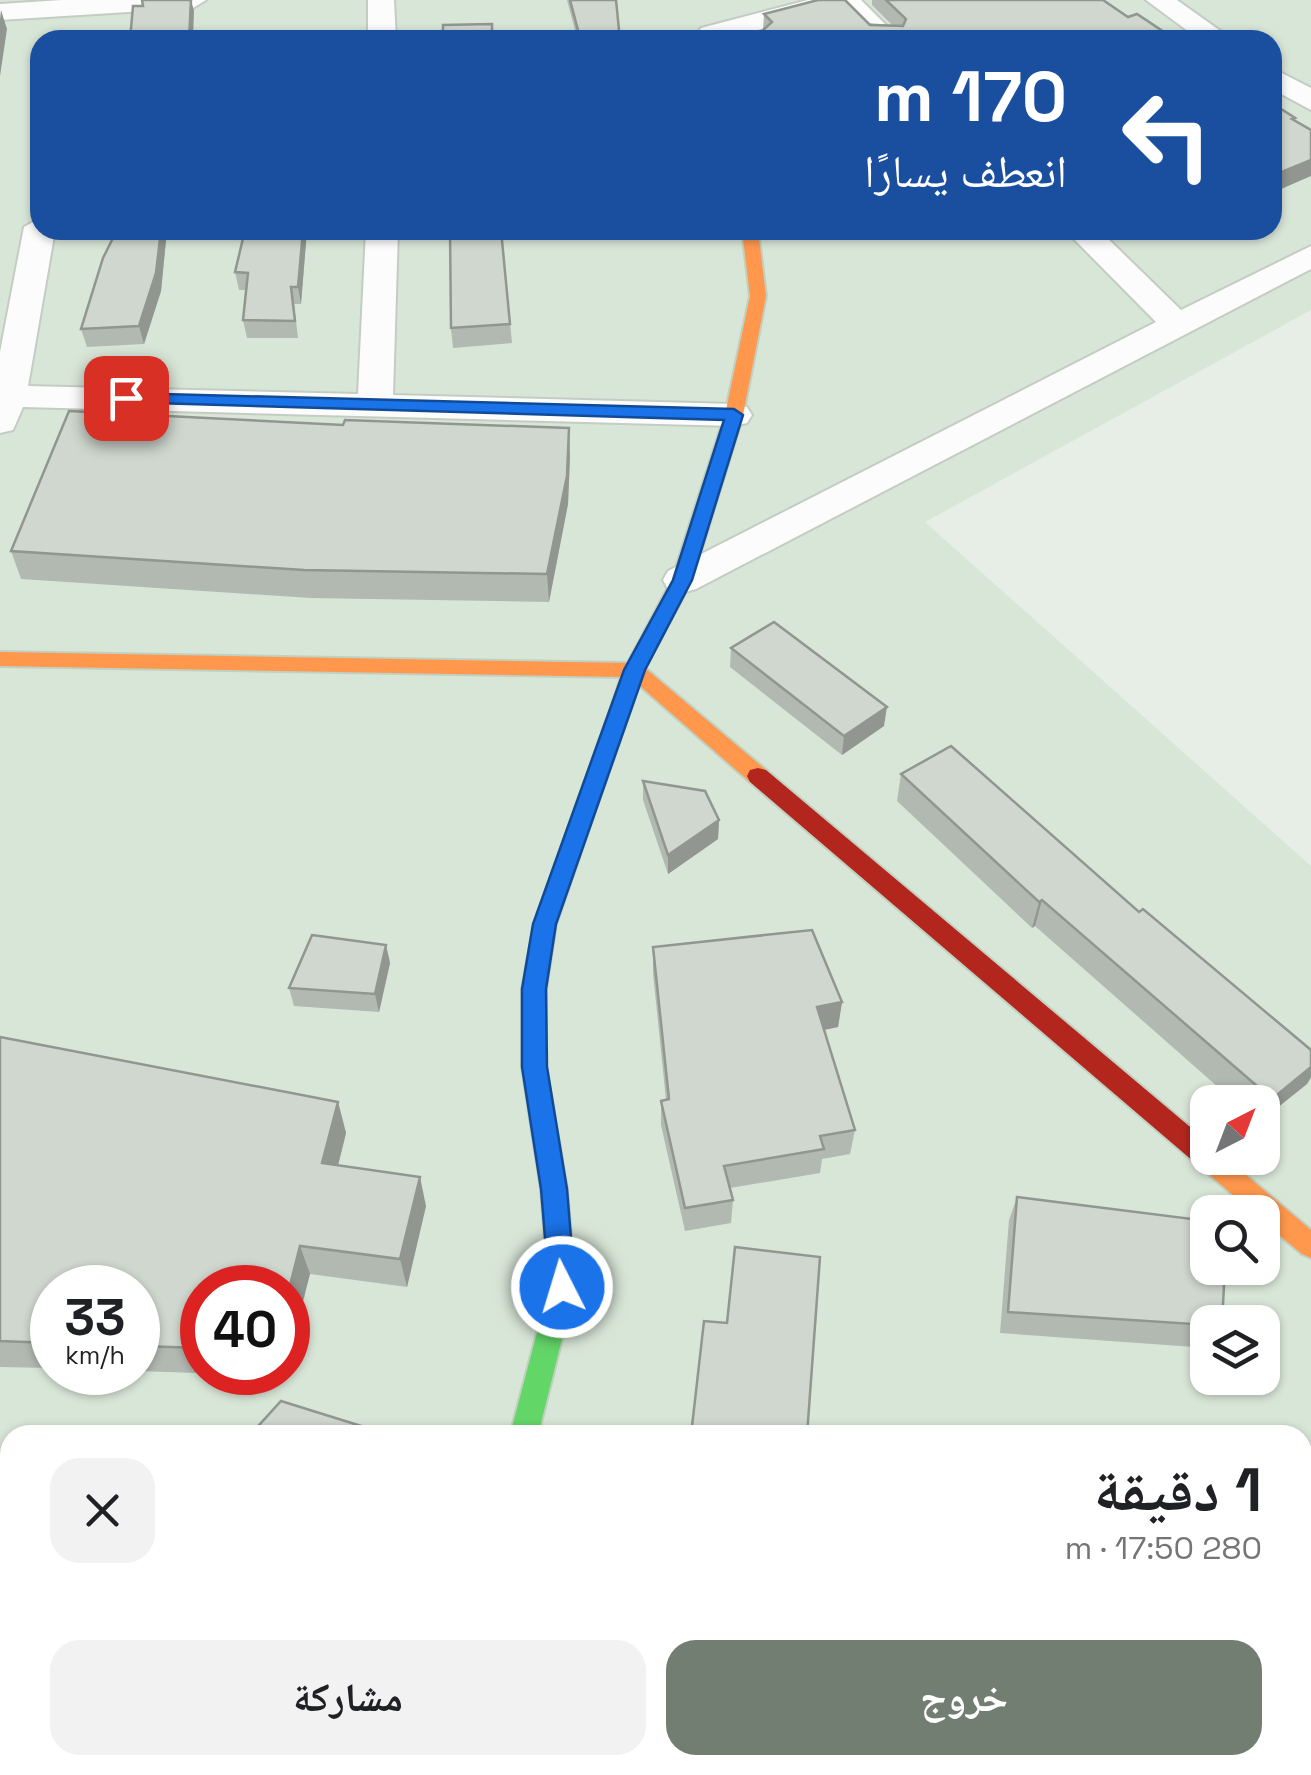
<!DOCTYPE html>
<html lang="ar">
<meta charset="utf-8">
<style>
:root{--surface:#fff;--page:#f2f2f2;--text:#202124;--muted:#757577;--accent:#737e72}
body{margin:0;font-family:"Space Grotesk","Noto Naskh Arabic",sans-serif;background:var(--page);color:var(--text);direction:rtl;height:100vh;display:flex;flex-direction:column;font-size:38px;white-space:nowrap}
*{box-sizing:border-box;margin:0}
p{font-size:32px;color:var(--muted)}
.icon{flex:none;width:55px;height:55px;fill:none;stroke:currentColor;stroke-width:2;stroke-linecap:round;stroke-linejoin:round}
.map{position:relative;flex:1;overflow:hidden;direction:ltr}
.side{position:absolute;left:0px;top:1425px;width:1312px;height:350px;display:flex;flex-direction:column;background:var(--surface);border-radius:30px 30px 0 0;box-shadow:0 2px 8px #0004;direction:rtl}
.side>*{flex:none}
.hud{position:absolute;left:30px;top:30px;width:1252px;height:210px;border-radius:30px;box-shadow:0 2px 8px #0004;direction:rtl;background:#1a4fa0;color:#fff;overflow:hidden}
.needle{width:65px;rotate:42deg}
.controls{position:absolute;left:1190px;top:1085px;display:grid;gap:20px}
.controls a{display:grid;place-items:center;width:90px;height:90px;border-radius:20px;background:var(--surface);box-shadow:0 2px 8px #0004;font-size:50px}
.speed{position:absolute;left:30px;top:1265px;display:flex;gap:20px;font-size:50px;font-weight:700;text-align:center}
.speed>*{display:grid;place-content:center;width:130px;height:130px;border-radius:50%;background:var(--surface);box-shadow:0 2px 8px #0004;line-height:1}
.speed small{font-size:25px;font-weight:400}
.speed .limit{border:15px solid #d22;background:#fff;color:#111}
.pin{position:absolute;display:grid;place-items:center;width:85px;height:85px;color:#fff;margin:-42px;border-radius:20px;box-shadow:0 5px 15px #0006}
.me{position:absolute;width:110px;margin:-55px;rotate:355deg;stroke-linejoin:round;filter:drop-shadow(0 0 8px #0008)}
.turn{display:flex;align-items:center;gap:35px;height:210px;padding:0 50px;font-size:45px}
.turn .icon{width:130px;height:130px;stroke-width:2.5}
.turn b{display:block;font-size:70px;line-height:85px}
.round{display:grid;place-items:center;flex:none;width:105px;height:105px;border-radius:30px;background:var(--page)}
.headline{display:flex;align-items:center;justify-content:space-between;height:170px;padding:0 50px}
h1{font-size:60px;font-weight:700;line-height:75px}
.button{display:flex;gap:20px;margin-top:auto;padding:20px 50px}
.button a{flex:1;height:115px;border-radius:30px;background:var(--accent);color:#fff;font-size:40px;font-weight:700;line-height:115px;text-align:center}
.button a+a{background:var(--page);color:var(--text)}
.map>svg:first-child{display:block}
</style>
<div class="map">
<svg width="1311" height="1775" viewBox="0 0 1311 1775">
<rect width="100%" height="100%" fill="#e6eee6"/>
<path fill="#d8e6d7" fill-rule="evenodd" d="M0,0H1311V310L925,522L1311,866V1775H0ZM40,40H1272V230H40ZM1208,1102H1262V1158H1208ZM1208,1212H1262V1268H1208ZM52,1288H138V1372H52ZM202,1288H288V1372H202ZM1208,1322H1262V1378H1208ZM10,1435H1302V1765H10Z"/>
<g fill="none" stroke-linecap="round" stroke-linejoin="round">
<g stroke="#c4ccc3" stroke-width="4">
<g id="street">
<polygon points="62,0 206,0 193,8 0,20 0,4"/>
<polygon points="368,0 394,0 396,40 368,40"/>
<polygon points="808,0 861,0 901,40 871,40 839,8 720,40 701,40 697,34 701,28"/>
<polygon points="1146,0 1177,0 1233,40 1200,40"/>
<polygon points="1272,68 1311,88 1311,110 1272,89"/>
<polygon points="40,218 40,230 55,230 28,386 358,394 366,230 398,230 393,395 734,404 747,407 752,415 747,423 734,426 23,407 13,430 0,433 0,352 24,227"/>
<polygon points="1065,230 1099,230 1181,310 1311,246 1311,269 696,589 682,593 668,589 663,580 668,571 1156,322"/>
<polygon points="0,1513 10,1515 10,1573 0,1571"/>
<polygon points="1311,1727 1311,1775 1264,1775 1269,1765 1302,1765 1302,1730"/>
<polygon points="331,1765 395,1765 391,1775 326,1775"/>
</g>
</g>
<g stroke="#c1d0c0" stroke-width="4">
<polygon id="fast" points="623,695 633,702 556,924 546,989 546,1067 567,1189 575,1287 538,1435 510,1435 549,1287 541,1189 522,1067 522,989 534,924 613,702"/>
</g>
<g stroke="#c1d0c0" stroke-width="4">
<g id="slow">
<polygon points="742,230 758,230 766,296 743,415 692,580 645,668 766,770 769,776 766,782 750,782 639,685 630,707 616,707 613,702 621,677 0,666 0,652 628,663 672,580 725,415 750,296"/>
<polygon points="1208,1148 1208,1158 1226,1158 1311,1230 1311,1258 1302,1254 1262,1221 1262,1212 1253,1212 1200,1167 1196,1159 1200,1151"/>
</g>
</g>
<g stroke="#c1d0c0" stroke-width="4">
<polygon id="jam" points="758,768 766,770 1208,1142 1208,1158 1222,1159 1218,1167 1209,1170 1200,1167 750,782 747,776 750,770"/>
</g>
<use href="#street" fill="#fbfcfb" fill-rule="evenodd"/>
<use href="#fast" fill="#63d668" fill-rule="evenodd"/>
<use href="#slow" fill="#ff974d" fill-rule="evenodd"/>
<use href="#jam" fill="#b3261e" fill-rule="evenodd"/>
</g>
<g fill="#b2b9b1">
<polygon points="567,0 616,0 620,40 568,40 568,35 576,34"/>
<polygon points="872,0 1103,0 1128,17 1176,40 760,40 760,33 763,30 764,14 892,25 872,5"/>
<polygon points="116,230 167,230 161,291 144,344 87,347 81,329"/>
<polygon points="307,230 301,304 294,304 298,338 247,338 243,320 246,290 239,290 235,272"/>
<polygon points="501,230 512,343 453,348 451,328"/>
<polygon points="570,456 568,504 549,602 310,598 21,579 11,551"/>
<polygon points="731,648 884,726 842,755 730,667"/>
<polygon points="901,774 1139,912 1311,1050 1311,1077 1307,1084 1262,1120 1262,1102 1235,1102 1035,926 1032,928 897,801"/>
<polygon points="643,781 719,820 718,839 668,874 643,800"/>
<polygon points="386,945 390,963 379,1012 294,1006 289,988"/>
<polygon points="653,947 842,1002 838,1027 824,1030 855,1130 850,1154 822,1159 820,1173 730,1188 733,1200 731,1223 685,1231 661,1125 661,1101 666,1100 653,973"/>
<polygon points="0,1037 338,1102 346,1133 338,1166 426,1206 407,1287 310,1274 202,1288 202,1372 285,1372 284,1376 138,1371 138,1288 52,1288 52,1368 0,1367"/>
<polygon points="1017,1197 1208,1322 1208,1348 1000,1333 1009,1220"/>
<polygon points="841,1765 856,1765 854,1770"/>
</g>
<g fill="#919690">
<polygon points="191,0 194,11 193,40 189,40"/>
<polygon points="1,10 7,29 0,76 0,19"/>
<polygon points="1311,160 1311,176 1272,193 1272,176"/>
<polygon points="161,230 167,230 161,291 144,344 139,326"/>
<polygon points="303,230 307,230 301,304 298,287"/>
<polygon points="569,428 570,456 568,504 549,602 547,574"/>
<polygon points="887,707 884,726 842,755 844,736"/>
<polygon points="719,820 718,839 668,874 668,855"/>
<polygon points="1042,900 1035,926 1032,928 1039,902"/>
<polygon points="386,945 390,963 379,1012 375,994"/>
<polygon points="842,1002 838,1027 814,1032 817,1007"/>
<polygon points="1311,1067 1311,1077 1307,1084 1262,1120 1262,1116 1272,1099"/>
<polygon points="338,1102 346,1133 331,1193 322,1163"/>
<polygon points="420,1177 426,1206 407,1287 400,1259"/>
<polygon points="300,1246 310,1274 288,1361 288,1293"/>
<polygon points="72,1765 98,1765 95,1775 69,1775"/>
</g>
<g fill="#cfd7ce" stroke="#919690" stroke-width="2.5">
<polygon points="142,0 191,0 189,40 130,40 133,6 143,6"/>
<polygon points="570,0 616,0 620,40 569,40 568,35 579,34"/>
<polygon points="818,0 845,0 870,25 903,26 906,19 886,0 1103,0 1128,17 1137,14 1176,40 766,40 760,33 772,22 764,14"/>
<polygon points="492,24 492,40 443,40 443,25"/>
<polygon points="308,38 308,40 273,40"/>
<polygon points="1272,103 1295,118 1292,119 1311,130 1311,160 1272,176"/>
<polygon points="117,230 161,230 156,273 139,326 81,329 103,258"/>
<polygon points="245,230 303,230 298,287 291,287 295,321 243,320 248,273 235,272"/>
<polygon points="450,230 501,230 510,324 451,328"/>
<polygon points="69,411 343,425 345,420 569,428 567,476 547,574 304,570 11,551"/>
<polygon points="774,622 887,707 844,736 731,648"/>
<polygon points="951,746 1139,912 1143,909 1311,1050 1311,1067 1272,1099 1042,900 1039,902 901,774"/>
<polygon points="643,781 705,791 719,820 668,855"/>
<polygon points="812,930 842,1002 817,1007 855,1130 820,1136 824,1149 724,1166 733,1200 685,1208 661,1101 669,1099 653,947"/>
<polygon points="312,935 386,945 375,994 289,988"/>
<polygon points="0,1037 338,1102 322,1163 420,1177 400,1259 300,1246 288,1293 288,1288 202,1288 202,1348 138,1346 138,1288 52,1288 52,1343 0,1341"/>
<polygon points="1017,1197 1208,1221 1208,1268 1225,1268 1222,1322 1208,1322 1208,1325 1008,1312"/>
<polygon points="735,1247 820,1257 807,1435 691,1435 704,1321 727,1323"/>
<polygon points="281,1401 374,1430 371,1435 250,1435"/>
<polygon points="0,1673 10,1676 10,1765 72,1765 69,1775 0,1775"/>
<polygon points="492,1765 570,1765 592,1775 486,1775"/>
</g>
<polygon fill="#1a73e8" stroke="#114b97" stroke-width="2.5" points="126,393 734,409 743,415 692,580 645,670 556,924 546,989 547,1067 567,1189 575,1287 571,1296 562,1299 553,1296 549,1287 541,1189 522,1067 522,989 533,924 624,670 673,580 724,420 120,402 117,398"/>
</svg>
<div class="controls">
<a><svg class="needle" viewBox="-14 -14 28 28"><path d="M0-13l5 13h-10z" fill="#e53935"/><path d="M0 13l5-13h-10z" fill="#757577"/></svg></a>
<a><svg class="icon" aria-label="search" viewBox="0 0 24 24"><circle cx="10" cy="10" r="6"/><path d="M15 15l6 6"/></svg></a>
<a><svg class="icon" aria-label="layers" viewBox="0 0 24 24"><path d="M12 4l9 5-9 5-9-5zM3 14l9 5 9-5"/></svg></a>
</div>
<div class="speed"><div>33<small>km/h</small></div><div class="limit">40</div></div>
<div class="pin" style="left:126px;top:398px;background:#d93025"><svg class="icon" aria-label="arrive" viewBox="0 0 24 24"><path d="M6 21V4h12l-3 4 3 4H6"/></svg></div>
<svg class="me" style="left:562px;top:1287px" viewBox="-20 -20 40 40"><circle r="17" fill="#1a73e8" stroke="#fff" stroke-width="3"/><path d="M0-11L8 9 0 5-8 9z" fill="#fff"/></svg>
<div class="hud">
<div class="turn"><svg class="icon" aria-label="left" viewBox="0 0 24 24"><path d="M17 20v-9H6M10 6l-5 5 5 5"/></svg><div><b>170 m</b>انعطف يسارًا</div></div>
</div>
<section class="side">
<div class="headline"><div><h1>1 دقيقة</h1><p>280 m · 17:50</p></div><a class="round"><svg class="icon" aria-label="close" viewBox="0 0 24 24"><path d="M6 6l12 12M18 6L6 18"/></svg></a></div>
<div class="button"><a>خروج</a><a>مشاركة</a></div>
</section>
</div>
